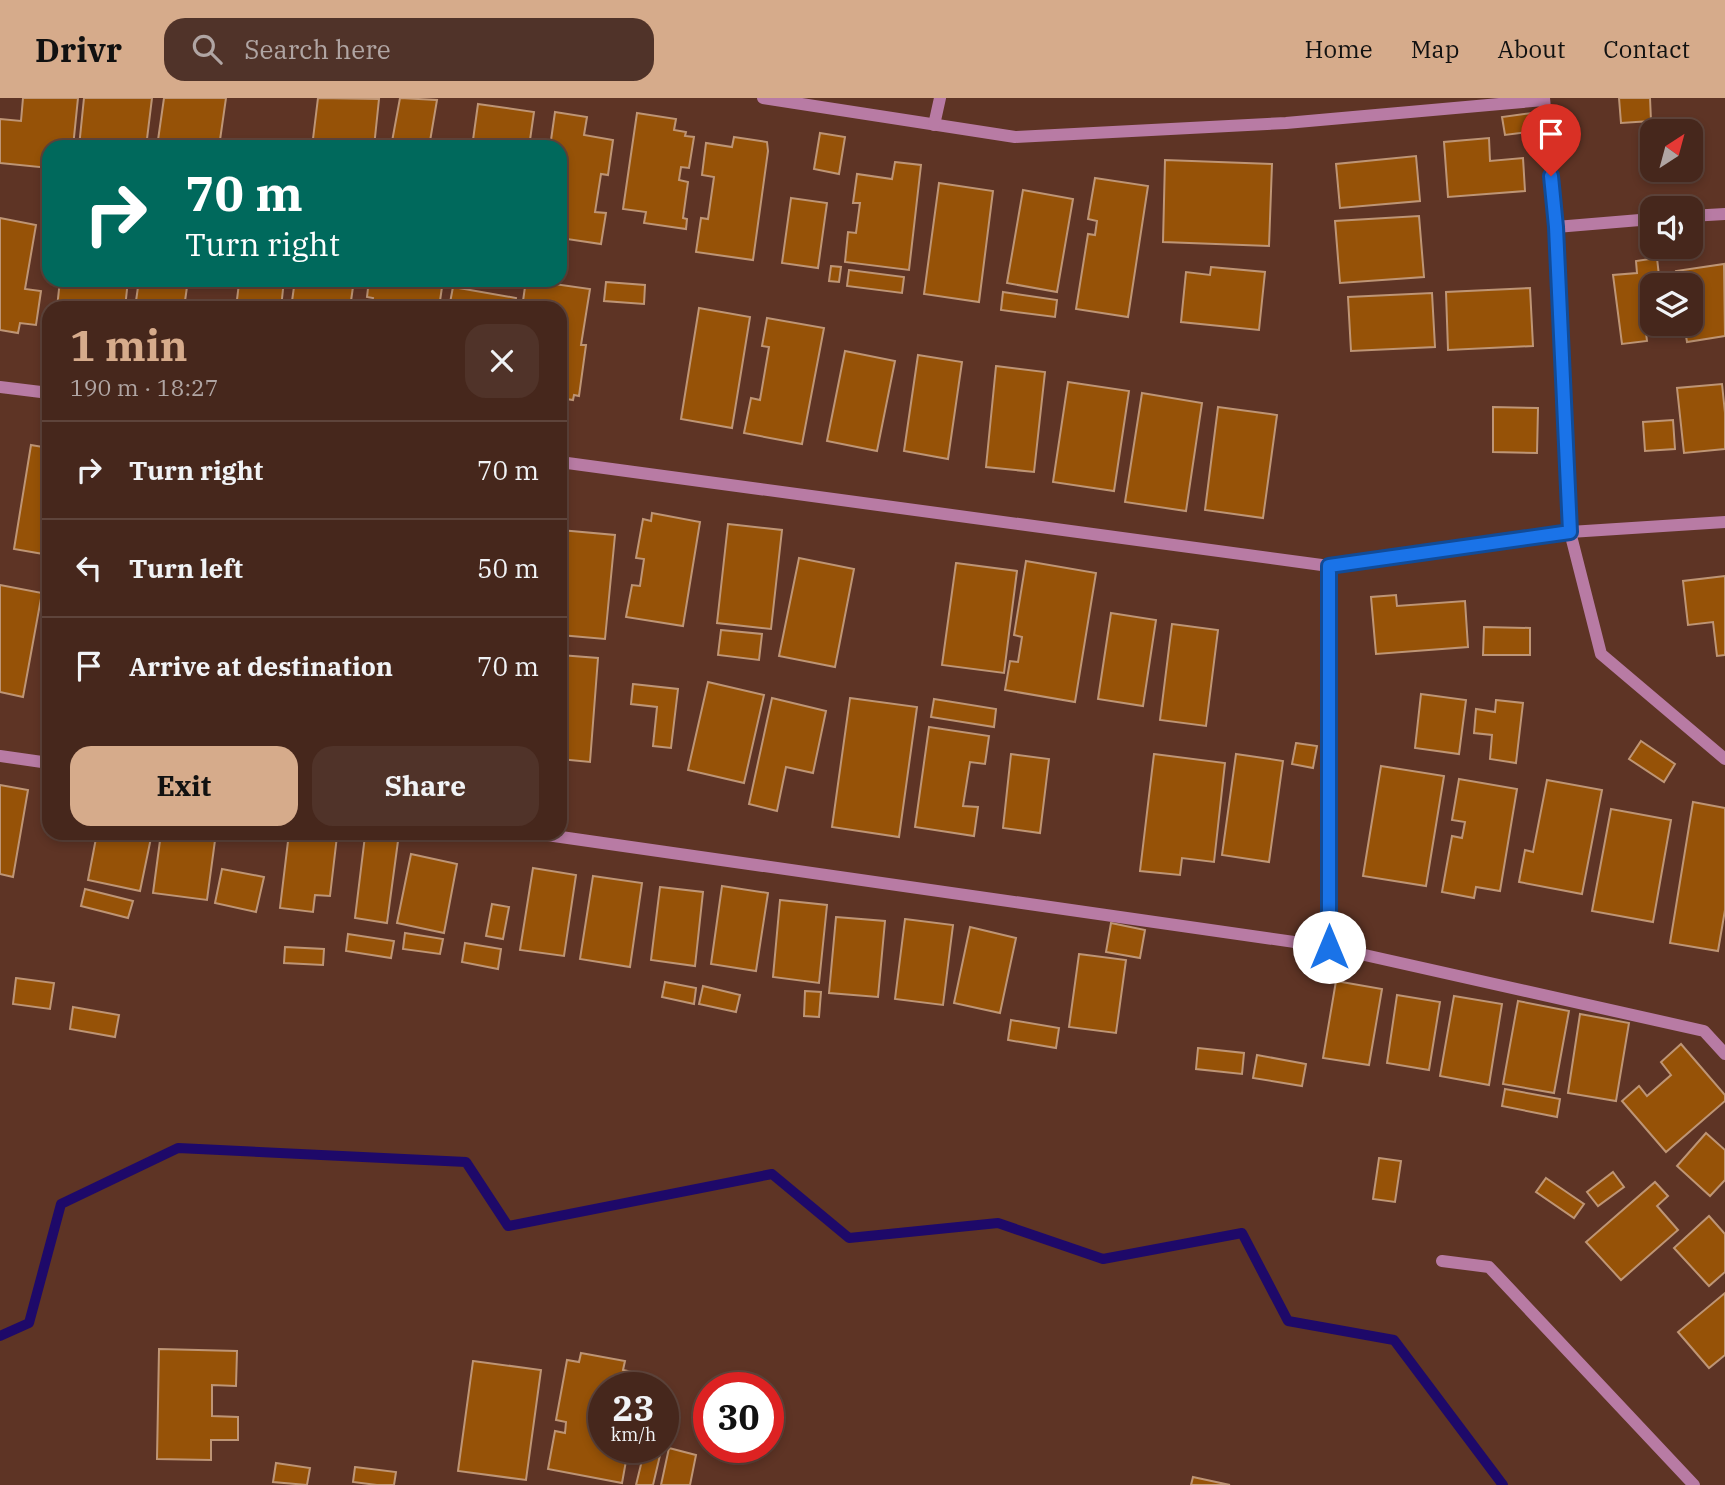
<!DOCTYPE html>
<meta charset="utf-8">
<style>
:root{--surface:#46271c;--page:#503329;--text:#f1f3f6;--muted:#b0a5a3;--line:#5e443b;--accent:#d6ab8b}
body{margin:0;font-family:"IBM Plex Serif",serif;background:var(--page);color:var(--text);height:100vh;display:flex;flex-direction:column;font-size:26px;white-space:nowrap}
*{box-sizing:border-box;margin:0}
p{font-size:23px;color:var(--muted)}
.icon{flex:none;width:38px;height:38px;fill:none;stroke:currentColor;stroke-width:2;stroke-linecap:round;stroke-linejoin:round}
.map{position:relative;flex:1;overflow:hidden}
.sheet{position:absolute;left:42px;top:203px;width:525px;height:539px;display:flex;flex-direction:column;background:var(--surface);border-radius:21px;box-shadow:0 4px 10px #0003,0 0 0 2px var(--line)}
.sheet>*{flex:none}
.guide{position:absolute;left:42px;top:42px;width:525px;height:147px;border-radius:21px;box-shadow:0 4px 10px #0003,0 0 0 2px var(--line);background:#00695c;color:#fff;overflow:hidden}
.needle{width:46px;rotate:36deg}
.buttons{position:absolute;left:1640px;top:21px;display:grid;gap:14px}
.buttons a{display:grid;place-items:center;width:63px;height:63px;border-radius:14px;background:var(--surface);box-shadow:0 4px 10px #0003,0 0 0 2px var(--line);font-size:35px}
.speed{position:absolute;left:588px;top:1274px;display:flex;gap:14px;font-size:35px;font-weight:700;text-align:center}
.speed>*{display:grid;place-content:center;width:91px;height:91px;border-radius:50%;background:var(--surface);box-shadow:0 4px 10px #0003,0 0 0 2px var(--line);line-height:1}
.speed small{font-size:18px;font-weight:400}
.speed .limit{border:10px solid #d22;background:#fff;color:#111}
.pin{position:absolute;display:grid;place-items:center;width:60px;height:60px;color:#fff;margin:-72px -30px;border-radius:50% 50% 50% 0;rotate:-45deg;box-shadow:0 0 7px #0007}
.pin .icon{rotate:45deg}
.me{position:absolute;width:77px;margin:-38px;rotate:0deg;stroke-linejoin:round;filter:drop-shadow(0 0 5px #0008)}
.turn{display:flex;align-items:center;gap:24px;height:147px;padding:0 28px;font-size:32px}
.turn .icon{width:91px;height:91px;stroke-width:2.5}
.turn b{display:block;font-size:49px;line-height:60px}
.round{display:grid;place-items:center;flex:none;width:74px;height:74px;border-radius:21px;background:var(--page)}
.headline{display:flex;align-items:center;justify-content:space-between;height:119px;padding:0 28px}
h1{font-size:42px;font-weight:700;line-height:52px;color:var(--accent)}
.cta{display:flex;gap:14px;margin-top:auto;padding:14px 28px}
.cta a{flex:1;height:80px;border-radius:21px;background:var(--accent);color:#111;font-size:28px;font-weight:700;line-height:80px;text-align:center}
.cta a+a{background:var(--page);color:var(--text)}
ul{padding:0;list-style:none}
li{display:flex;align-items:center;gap:21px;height:98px;padding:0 28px;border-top:2px solid var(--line)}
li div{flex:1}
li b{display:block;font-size:26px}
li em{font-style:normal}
header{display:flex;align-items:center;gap:42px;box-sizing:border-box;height:98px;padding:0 35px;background:var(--accent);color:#111}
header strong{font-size:33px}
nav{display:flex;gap:38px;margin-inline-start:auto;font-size:24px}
.search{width:490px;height:63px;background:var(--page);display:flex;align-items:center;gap:18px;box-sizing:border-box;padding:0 24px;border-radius:21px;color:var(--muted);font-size:26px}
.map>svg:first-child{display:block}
</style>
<header>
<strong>Drivr</strong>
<div class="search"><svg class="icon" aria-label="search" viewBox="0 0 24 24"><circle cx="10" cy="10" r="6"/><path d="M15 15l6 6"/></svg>Search here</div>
<nav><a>Home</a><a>Map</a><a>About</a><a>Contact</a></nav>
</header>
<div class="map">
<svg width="1725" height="1387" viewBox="0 0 1725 1387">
<rect width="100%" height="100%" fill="#5e3425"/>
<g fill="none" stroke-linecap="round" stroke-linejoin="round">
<polyline stroke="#1e0969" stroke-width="10" points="0,1238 29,1225 61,1106 178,1050 466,1064 508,1128 772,1076 849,1140 998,1125 1103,1161 1242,1135 1288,1223 1394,1242 1503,1387"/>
</g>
<g fill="#965207" stroke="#be9575" stroke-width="2">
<polygon points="23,0 78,0 73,49 49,49 49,70 0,65 0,21 21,23"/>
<polygon points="84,0 152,0 146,49 79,49"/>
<polygon points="164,0 226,0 219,49 157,49"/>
<polygon points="318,0 379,1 374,49 312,49"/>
<polygon points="400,0 437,2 429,49 391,49"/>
<polygon points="1619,0 1650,0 1651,23 1621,25"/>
<polygon points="478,6 534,14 529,49 472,49"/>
<polygon points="555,14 587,19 584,37 613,42 608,77 601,76 595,114 606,115 601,146 560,140 560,49 550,49"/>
<polygon points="637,15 676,21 674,32 686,34 685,38 694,39 689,70 681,69 679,82 688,84 683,120 687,121 686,131 644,125 646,114 623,111"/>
<polygon points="1532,15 1535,33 1505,37 1502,19"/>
<polygon points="820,35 845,39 839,76 814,71"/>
<polygon points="734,39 767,44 768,53 753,162 696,154 701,120 708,121 714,79 702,77 706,45 732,49"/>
<polygon points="1489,40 1490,63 1523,60 1525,93 1448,99 1444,44"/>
<polygon points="1416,58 1420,103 1340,110 1336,66"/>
<polygon points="1165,62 1272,66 1269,148 1163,144"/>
<polygon points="895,64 921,67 909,172 845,164 848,134 856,135 860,105 853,105 857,76 892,81"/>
<polygon points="1095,80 1148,88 1128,219 1076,211 1088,136 1095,137 1097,123 1088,121"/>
<polygon points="939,85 993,93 979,204 924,196"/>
<polygon points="1023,92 1073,101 1057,194 1007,185"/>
<polygon points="791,100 827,105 818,170 782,165"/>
<polygon points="1419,118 1424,179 1340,185 1335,123"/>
<polygon points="0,120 36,127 25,191 41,193 36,227 20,225 18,235 0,232"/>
<polygon points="1657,160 1660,187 1652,187 1652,201 1642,202 1647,243 1622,246 1613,177 1637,175 1636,163"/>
<polygon points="1724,166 1725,238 1687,244 1684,226 1690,226 1690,187 1678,187 1676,173"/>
<polygon points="831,168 841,169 839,184 829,183"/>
<polygon points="1211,169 1265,174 1259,232 1181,224 1186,174 1210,177"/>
<polygon points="849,172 904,179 902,195 847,188"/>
<polygon points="60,182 128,182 125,210 57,210"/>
<polygon points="139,182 205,182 204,185 188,182 184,210 135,210"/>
<polygon points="219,182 284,182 281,210 236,210 239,185"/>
<polygon points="295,182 354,182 350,210 291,210"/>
<polygon points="369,182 443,182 439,210 371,210 373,200 367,199"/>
<polygon points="526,182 590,191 581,247 586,247 579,298 574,297 573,302 560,300 560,210 522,210"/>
<polygon points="606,184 645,187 644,206 604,203"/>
<polygon points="453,189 516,200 515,210 449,210"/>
<polygon points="1530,190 1533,248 1448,252 1446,194"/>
<polygon points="1003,194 1057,202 1055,219 1001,212"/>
<polygon points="1432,195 1435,249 1351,253 1348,199"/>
<polygon points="699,210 750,219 732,330 681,321"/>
<polygon points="767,220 824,230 802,346 744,335 751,300 760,302 769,249 762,248"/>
<polygon points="845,253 895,263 877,353 827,343"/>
<polygon points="918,257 962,264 948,361 904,353"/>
<polygon points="996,268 1045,274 1034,374 986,369"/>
<polygon points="1068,284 1129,293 1114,393 1053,384"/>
<polygon points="1722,286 1725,315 1725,351 1684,355 1677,290"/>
<polygon points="1142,295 1202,305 1186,413 1125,404"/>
<polygon points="1218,309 1277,317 1263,420 1205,412"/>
<polygon points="1493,309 1538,310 1537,355 1493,354"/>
<polygon points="1673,322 1675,351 1645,353 1643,324"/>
<polygon points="31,347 49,350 49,457 14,451"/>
<polygon points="652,415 700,424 683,528 626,519 632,487 640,488 644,461 636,460 643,421 651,423"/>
<polygon points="728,426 782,432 771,531 717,525"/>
<polygon points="560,432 615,437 605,541 560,537"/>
<polygon points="799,460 854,471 835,569 779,558"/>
<polygon points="1026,463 1096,475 1075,604 1005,592 1010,563 1018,564 1022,539 1014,537"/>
<polygon points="956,465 1017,473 1004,575 942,567"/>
<polygon points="1725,478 1725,557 1717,558 1713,524 1688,527 1683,483"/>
<polygon points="0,487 42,495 23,599 0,594"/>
<polygon points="1396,497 1397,508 1465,503 1468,549 1376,556 1371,499"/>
<polygon points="1111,515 1156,522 1143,608 1098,601"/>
<polygon points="1172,526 1218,532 1206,628 1160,622"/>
<polygon points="1484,529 1530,530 1530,557 1483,557"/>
<polygon points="721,532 762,536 759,562 718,557"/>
<polygon points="560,557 598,560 590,664 560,661"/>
<polygon points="708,584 764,597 744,685 688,672"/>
<polygon points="633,586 678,591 671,650 653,648 657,609 631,606"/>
<polygon points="1421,596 1466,602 1459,656 1415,650"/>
<polygon points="772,600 826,613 813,675 786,669 777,713 749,706"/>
<polygon points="850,600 917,609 899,739 832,729"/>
<polygon points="934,601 996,611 994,629 931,619"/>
<polygon points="1496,602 1523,605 1516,665 1490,661 1492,637 1474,635 1476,611 1495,614"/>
<polygon points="929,629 989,638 985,666 970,664 963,708 978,709 974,738 915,729"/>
<polygon points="1641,643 1675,666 1664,684 1629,661"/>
<polygon points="1296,645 1317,648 1313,670 1292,666"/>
<polygon points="1011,656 1049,661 1040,735 1003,730"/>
<polygon points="1154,656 1225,665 1214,764 1182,760 1180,777 1140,773"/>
<polygon points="1236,656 1283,663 1269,764 1222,757"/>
<polygon points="1381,668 1444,678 1426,788 1363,778"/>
<polygon points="1459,681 1517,691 1500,793 1476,789 1474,800 1442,794 1452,738 1462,740 1465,724 1452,722"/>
<polygon points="1547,682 1602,692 1582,796 1519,784 1525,752 1533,754"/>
<polygon points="0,687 28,692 13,779 0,776"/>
<polygon points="1693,704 1725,710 1725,812 1718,853 1670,845"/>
<polygon points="1611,711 1671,722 1653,824 1592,813"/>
<polygon points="97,735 152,735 140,793 88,782"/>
<polygon points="161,735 216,735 207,802 153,795"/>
<polygon points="289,735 313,735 337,738 330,798 315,797 313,814 280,810"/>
<polygon points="365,738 398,743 387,825 355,820"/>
<polygon points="411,756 457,766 444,835 397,825"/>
<polygon points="533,770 576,777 564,858 520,852"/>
<polygon points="222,771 264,779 256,814 215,805"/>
<polygon points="593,778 642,785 630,869 580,861"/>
<polygon points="722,788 768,795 756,873 711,866"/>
<polygon points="660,789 703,794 695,868 651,862"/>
<polygon points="85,791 133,803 128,820 81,808"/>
<polygon points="780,802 827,807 819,885 773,879"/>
<polygon points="492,806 509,809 503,841 486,838"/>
<polygon points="836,819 885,823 878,899 829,895"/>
<polygon points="905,821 953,827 943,907 895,901"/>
<polygon points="1111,825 1145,832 1140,860 1106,854"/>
<polygon points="970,829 1016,840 1000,915 954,905"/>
<polygon points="405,835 443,841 440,856 403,851"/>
<polygon points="348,836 394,843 391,860 346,853"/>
<polygon points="465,845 501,851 498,871 462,864"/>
<polygon points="285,849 324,851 323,867 284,865"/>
<polygon points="1079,856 1126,862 1116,935 1069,929"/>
<polygon points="16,880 54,885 50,911 13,906"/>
<polygon points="1336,883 1382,891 1369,967 1323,960"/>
<polygon points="665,884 696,890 694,906 662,899"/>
<polygon points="703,888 740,897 736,914 699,906"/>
<polygon points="805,893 821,894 819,919 804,918"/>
<polygon points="1397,897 1440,904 1429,972 1387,965"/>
<polygon points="1454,898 1502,906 1489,987 1440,978"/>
<polygon points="1518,903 1569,913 1554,995 1503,986"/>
<polygon points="73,909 119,917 115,939 70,931"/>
<polygon points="1580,916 1629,925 1616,1003 1568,995"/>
<polygon points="1011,922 1059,930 1056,950 1008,942"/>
<polygon points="1681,946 1725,997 1725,1003 1666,1054 1622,1003 1639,988 1647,998 1671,977 1661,964"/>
<polygon points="1198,950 1244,955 1242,976 1196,971"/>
<polygon points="1257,957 1306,966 1302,988 1253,980"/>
<polygon points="1505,991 1560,1001 1557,1019 1502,1008"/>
<polygon points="1706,1035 1725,1052 1725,1082 1710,1098 1677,1068"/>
<polygon points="1379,1060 1401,1063 1395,1104 1373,1101"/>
<polygon points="1613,1074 1624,1089 1598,1108 1587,1094"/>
<polygon points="1546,1080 1584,1106 1574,1120 1536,1094"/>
<polygon points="1655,1084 1668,1098 1657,1108 1678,1132 1621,1182 1586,1144"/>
<polygon points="1709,1118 1725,1136 1725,1174 1709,1188 1674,1150"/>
<polygon points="1725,1195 1725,1257 1709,1270 1678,1234"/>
<polygon points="159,1251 237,1253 236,1288 212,1287 212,1318 238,1319 238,1342 211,1342 211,1362 157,1361"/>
<polygon points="581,1255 625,1263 623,1272 642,1276 639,1290 604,1290 604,1349 617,1349 628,1352 622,1385 548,1371 555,1333 565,1335 566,1324 556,1322 567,1262 579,1264"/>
<polygon points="473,1263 541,1272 526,1382 458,1373"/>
<polygon points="645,1350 661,1353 653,1387 636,1387"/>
<polygon points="669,1350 696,1357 690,1387 661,1387"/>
<polygon points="276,1365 310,1370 307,1387 273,1384"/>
<polygon points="355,1369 396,1374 394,1387 377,1387 353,1384"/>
<polygon points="1193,1379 1230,1387 1191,1387"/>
</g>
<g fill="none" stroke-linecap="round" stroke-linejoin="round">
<g stroke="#b87ba4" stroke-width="12">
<polyline points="763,0 1015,39 1286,25 1544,2"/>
<polyline points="1544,0 1556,129 1570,434 1601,556 1725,661"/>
<polyline points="934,27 940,0"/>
<polyline points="1690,118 1725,116"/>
<polyline points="1556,129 1652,121"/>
<polyline points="0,289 49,295"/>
<polyline points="560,364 1329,468 1570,434 1725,424"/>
<polyline points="0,658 49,665"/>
<polyline points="533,735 1329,849 1704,933 1725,956"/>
<polyline points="1329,849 1329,468"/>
<polyline points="1442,1163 1489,1169 1694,1387"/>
</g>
</g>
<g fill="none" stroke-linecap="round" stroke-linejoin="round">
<g stroke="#114b97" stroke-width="18">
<polyline id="route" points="1329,849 1329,468 1570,434 1556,129 1551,78"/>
</g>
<use href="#route" stroke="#1a73e8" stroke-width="12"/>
</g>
</svg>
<div class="buttons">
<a><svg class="needle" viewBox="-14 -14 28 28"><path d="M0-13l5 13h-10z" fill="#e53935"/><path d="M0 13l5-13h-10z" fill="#b0a5a3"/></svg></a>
<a><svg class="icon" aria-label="sound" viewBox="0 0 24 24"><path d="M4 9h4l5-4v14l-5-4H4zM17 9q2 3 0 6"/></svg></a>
<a><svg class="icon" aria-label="layers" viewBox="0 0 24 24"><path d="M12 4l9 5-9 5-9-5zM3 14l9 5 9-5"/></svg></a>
</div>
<div class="speed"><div>23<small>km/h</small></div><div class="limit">30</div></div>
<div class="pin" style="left:1551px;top:78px;background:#d93025"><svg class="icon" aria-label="arrive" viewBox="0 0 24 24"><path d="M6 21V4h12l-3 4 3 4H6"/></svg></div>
<svg class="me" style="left:1329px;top:849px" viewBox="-20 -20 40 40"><circle r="19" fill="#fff"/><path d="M0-13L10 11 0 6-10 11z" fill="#1a73e8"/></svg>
<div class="guide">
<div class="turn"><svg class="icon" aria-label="right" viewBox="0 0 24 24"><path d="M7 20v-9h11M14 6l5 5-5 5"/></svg><div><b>70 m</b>Turn right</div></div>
</div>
<section class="sheet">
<div class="headline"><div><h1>1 min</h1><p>190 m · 18:27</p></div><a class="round"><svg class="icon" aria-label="close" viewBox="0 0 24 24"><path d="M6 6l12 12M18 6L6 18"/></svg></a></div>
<ul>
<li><svg class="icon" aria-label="right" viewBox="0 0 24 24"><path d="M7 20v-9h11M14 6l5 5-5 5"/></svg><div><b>Turn right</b></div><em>70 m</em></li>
<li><svg class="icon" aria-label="left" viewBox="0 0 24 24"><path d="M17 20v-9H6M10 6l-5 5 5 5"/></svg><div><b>Turn left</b></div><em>50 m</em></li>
<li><svg class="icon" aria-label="arrive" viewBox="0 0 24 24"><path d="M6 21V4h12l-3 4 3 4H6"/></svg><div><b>Arrive at destination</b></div><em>70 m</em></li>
</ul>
<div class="cta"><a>Exit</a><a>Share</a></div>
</section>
</div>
